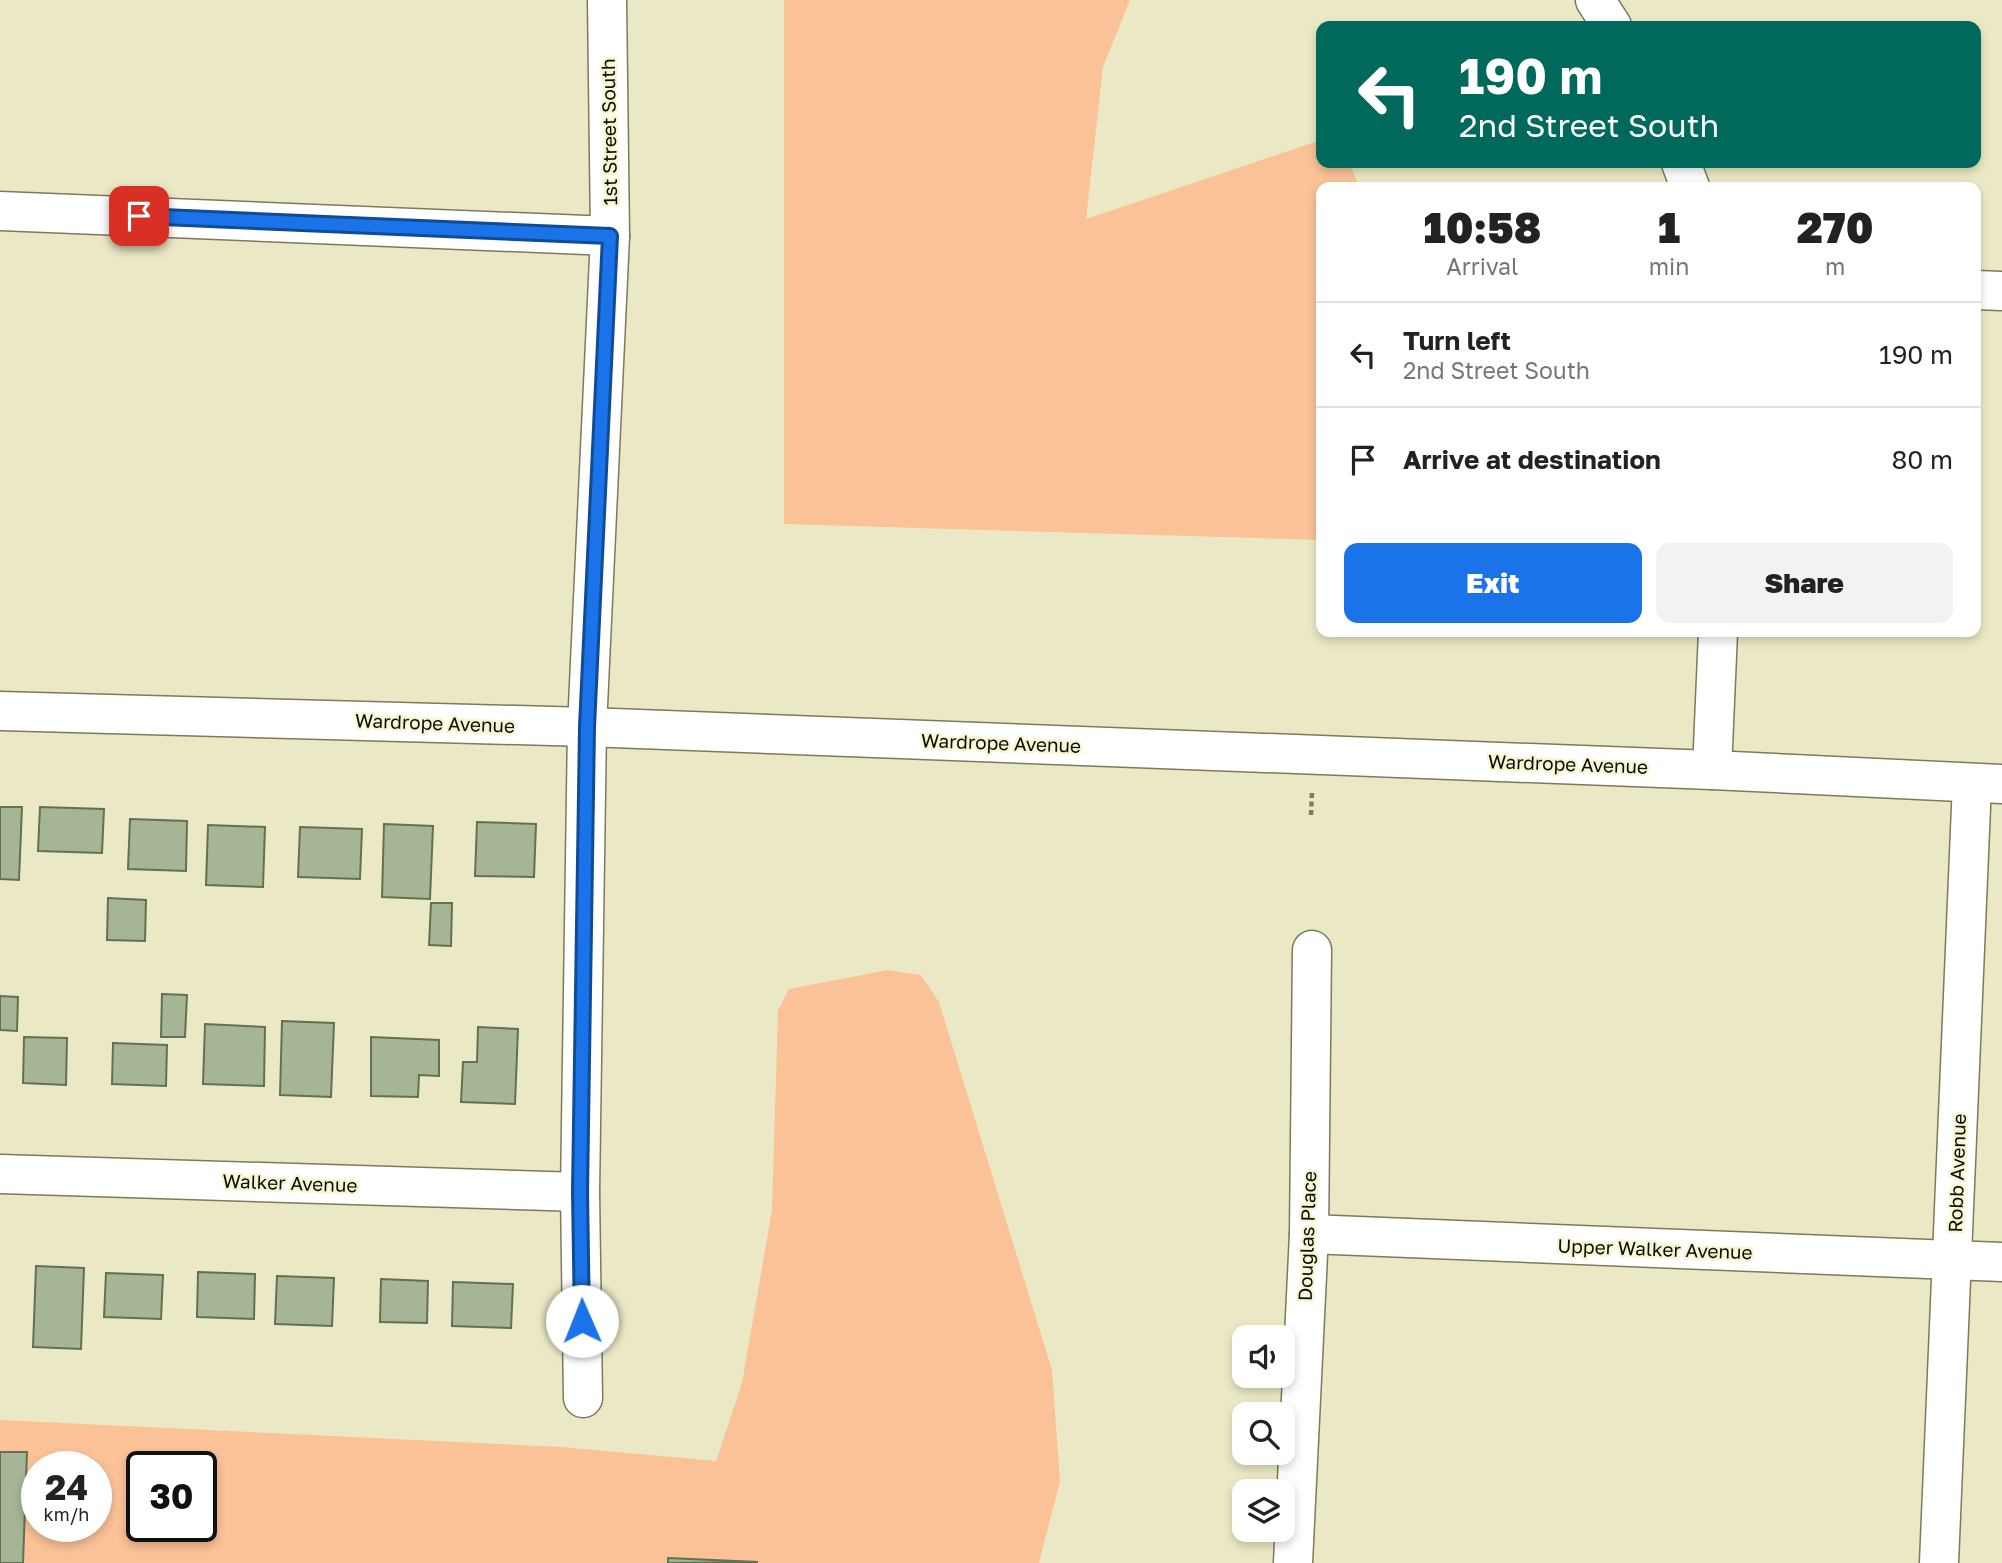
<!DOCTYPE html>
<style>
:root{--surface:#fff;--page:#f2f2f2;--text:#222;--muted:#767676;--line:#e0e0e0;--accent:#1a73e8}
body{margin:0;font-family:"Golos Text",sans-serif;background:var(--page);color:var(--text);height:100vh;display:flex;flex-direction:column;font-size:26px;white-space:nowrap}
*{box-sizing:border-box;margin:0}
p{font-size:23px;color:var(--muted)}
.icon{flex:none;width:38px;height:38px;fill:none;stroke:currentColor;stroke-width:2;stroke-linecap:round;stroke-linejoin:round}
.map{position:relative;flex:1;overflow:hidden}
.side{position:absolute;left:1316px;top:182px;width:665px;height:455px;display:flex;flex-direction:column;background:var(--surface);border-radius:14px;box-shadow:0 4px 10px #0003}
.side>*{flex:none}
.guide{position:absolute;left:1316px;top:21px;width:665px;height:147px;border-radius:14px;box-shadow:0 4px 10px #0003;background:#00695c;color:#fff;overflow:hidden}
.fabs{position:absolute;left:1232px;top:1325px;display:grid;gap:14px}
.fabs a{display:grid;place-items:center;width:63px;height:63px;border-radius:14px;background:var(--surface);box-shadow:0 4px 10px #0003;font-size:35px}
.speed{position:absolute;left:21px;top:1451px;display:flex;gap:14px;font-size:35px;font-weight:700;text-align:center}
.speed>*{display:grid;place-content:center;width:91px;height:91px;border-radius:50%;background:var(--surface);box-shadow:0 4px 10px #0003;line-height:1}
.speed small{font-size:18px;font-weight:400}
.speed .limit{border:4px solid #111;border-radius:10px;background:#fff;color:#111}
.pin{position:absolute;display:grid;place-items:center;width:60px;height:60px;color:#fff;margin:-30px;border-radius:14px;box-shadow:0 4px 10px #0006}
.me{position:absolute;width:77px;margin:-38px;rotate:359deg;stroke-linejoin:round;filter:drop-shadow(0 0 5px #0008)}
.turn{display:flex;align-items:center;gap:24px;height:147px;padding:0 28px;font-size:32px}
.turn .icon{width:91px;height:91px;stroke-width:2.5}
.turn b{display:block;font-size:49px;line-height:60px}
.eta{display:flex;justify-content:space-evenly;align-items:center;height:119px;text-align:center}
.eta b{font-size:42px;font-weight:800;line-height:49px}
.action{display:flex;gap:14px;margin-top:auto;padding:14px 28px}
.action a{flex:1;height:80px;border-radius:14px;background:var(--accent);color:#fff;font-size:28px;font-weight:800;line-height:80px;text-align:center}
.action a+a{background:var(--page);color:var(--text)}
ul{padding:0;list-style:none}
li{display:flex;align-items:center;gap:21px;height:105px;padding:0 28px;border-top:2px solid var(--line)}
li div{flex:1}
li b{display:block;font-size:26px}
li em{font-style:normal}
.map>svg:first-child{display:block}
</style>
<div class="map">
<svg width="2002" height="1563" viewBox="0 0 2002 1563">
<rect width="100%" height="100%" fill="#ebe9c5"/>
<g fill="#fbc297" fill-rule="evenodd">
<polygon points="784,0 1130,0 1103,67 1086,219 1321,140 1321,163 1350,163 1359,187 1321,187 1321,540 784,524"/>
<path d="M888,970L921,975L939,1002L1052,1370L1060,1481L1039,1563H0V1420L561,1447L716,1461L742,1383L772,1210L778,1011L789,989ZM37,1466H96V1526H37ZM142,1466H201V1526H142Z"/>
</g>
<g fill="#a6b595" stroke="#627053" stroke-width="2">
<polygon points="0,807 22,807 19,880 0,879"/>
<polygon points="40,807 104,809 102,853 38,851"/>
<polygon points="130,819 187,821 186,871 128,869"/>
<polygon points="477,822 536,824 534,877 475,876"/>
<polygon points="384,824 433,826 430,899 382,897"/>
<polygon points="208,825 265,827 263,887 206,885"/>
<polygon points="300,827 362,829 360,879 298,877"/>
<polygon points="108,898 146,900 145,941 107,940"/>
<polygon points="431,903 452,903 451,946 429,945"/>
<polygon points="162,994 187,995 185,1037 161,1037"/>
<polygon points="0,996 18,997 17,1031 0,1030"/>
<polygon points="282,1021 334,1023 331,1097 280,1095"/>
<polygon points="205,1024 265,1027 264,1086 203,1084"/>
<polygon points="478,1027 518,1029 515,1104 461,1102 463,1062 477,1062"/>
<polygon points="24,1037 67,1038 66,1085 23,1083"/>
<polygon points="371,1037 439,1040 439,1076 419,1075 418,1097 371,1096"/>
<polygon points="113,1043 167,1045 166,1086 112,1084"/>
<polygon points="36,1266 84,1268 81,1349 33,1347"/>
<polygon points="198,1272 255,1274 254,1319 197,1317"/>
<polygon points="106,1273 163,1275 161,1319 104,1317"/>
<polygon points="277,1276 334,1278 332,1326 275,1324"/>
<polygon points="381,1279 428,1281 427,1323 380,1322"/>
<polygon points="453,1282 513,1284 511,1328 452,1326"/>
<polygon points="0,1452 27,1452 23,1563 0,1563"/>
<polygon points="668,1558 758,1562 668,1563"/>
</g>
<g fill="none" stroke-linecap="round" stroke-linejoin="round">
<g stroke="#7c7a5a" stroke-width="41">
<g id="minor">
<polyline points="1595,0 1612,26"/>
<polyline points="1681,163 1690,187"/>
<polyline points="0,211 610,236"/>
<polyline points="1976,290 2002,291"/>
<polyline points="0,711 587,727 1712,770 2002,784"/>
<polyline points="1712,770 1718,632"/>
<polyline points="0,1174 580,1192"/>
<polyline points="1309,1234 2002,1262"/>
<polyline points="583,1398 580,1192 587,727 610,236 607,0"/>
<polyline points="1293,1563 1309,1234 1312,950"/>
<polyline points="1939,1563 1972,783"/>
</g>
</g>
<polyline stroke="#7d7c65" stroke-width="4.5" stroke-dasharray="5 3.5" stroke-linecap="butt" points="1311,815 1312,791"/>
<use href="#minor" stroke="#fff" stroke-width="38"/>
</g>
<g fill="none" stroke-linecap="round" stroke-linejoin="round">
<g stroke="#114b97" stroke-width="18">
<polyline id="route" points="139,216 610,236 587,727 580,1192 582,1321"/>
</g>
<use href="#route" stroke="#1a73e8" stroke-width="12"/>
</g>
<g text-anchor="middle" stroke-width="5" stroke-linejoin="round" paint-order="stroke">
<g font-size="19" fill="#0d0d03" stroke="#f8f6d2">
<text transform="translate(609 132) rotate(-91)" y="7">1st Street South</text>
<text transform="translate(435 723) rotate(2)" y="7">Wardrope Avenue</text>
<text transform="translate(1001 743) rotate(2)" y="7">Wardrope Avenue</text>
<text transform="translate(1568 764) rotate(2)" y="7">Wardrope Avenue</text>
<text transform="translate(1957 1173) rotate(-88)" y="7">Robb Avenue</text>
<text transform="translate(290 1183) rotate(2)" y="7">Walker Avenue</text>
<text transform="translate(1307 1236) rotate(-88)" y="7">Douglas Place</text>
<text transform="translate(1655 1249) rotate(2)" y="7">Upper Walker Avenue</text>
</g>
</g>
</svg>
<div class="fabs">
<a><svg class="icon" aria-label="sound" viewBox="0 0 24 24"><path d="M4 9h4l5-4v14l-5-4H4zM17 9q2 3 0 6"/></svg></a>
<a><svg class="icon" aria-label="search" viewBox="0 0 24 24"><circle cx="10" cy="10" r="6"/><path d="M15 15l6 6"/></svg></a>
<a><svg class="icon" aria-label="layers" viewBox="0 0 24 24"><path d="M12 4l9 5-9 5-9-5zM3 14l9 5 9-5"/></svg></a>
</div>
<div class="speed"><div>24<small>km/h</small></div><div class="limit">30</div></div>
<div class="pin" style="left:139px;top:216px;background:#d93025"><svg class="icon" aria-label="arrive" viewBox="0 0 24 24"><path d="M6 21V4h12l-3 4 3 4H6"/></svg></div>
<svg class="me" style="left:582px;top:1321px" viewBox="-20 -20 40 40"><circle r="19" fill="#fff"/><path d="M0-13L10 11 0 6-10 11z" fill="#1a73e8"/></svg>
<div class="guide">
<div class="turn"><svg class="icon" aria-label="left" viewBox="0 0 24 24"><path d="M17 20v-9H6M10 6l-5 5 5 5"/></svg><div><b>190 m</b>2nd Street South</div></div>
</div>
<section class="side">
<div class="eta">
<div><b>10:58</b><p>Arrival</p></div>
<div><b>1</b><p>min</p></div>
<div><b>270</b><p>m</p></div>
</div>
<ul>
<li><svg class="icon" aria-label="left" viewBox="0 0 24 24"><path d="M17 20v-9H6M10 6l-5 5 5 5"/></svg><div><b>Turn left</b><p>2nd Street South</p></div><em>190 m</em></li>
<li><svg class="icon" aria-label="arrive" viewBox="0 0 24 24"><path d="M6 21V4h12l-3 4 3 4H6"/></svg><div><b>Arrive at destination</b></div><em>80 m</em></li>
</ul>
<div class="action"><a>Exit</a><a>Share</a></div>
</section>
</div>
